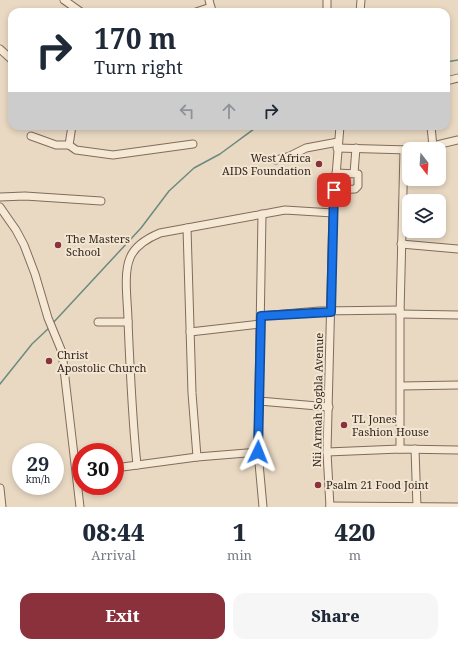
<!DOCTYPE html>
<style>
:root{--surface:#fff;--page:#f6f6f7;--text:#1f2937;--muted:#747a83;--accent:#8b313c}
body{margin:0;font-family:"Noto Serif",serif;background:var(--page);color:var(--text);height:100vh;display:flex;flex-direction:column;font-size:15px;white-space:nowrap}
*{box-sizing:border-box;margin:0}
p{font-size:13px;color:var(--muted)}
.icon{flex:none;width:22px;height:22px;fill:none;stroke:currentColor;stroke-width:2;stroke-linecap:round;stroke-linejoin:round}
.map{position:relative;height:507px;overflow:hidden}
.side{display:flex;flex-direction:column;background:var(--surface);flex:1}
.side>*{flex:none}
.banner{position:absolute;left:8px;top:8px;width:442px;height:122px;border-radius:12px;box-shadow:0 2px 6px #0003;background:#fff;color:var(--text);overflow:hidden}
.needle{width:26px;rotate:163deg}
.fabs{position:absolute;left:402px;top:142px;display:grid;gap:8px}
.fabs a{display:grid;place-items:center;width:44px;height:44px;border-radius:8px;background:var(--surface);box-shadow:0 2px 6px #0003;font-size:20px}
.speed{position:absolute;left:12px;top:443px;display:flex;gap:8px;font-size:20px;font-weight:700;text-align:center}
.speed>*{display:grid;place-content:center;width:52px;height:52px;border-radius:50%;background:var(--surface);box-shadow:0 2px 6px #0003;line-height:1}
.speed small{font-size:10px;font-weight:400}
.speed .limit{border:6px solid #d22;background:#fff;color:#111}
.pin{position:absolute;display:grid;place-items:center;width:34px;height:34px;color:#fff;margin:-17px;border-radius:8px;box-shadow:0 2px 6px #0006}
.me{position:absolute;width:44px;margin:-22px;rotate:2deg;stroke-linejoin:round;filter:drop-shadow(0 0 3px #0008)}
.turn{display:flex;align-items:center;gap:14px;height:84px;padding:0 20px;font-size:18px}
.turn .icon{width:52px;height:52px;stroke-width:2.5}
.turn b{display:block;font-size:28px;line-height:34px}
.lanes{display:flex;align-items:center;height:38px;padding:0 20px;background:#0003;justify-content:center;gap:20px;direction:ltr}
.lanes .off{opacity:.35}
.eta{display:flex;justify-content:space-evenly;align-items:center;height:68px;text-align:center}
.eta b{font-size:24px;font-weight:800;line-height:28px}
.action{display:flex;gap:8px;margin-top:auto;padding:8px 20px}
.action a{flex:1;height:46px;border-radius:12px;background:var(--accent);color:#fff;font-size:16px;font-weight:800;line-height:46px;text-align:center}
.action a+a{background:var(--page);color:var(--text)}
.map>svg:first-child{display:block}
</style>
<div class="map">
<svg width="458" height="507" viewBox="0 0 458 507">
<rect width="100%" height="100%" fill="#e9d9c3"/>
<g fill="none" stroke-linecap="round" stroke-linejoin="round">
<g stroke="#6c8a7f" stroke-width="1.5">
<polyline points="446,62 458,60"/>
<polyline points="52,324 141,228 169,191 194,168 220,154 258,126"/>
<polyline points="0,384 32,344 50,327"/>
</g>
<g stroke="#826b5b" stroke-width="9">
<g id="minor">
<polyline points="64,0 81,12"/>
<polyline points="209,0 212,12"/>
<polyline points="327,0 327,12"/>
<polyline points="196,12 211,7"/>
<polyline points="360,12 361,0"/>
<polyline points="0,49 12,60"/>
<polyline points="446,81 458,78"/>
<polyline points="431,126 433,147"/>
<polyline points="31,136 56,145 69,145 76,150 113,155 193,144"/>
<polyline points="69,145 72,126"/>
<polyline points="337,148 409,150"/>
<polyline points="420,149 458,140"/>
<polyline points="276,160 290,156 306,148 338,142"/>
<polyline points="354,173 356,148"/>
<polyline points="335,190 355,189 358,186 358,174 336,173"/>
<polyline points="0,197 25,196 101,201"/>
<polyline points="0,207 16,230 24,245 35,274 48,318 62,352 80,507"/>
<polyline points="262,214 258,452 263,507"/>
<polyline points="187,228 192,393 197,457"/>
<polyline points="401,244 458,249"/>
<polyline points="400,314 458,315"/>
<polyline points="261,316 319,311 400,310"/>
<polyline points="98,322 128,322"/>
<polyline points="190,332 260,324"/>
<polyline points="401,386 458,385"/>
<polyline points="259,401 329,407"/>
<polyline points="400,449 400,314 404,150"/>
<polyline points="415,449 417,507"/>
<polyline points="327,452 400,449 458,450"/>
<path d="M137,465C132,417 130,369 128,321C128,304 123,274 130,258C135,245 148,238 160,233L285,210L333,213"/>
<polyline points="115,468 197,457 258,452"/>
<polyline points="0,488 2,507"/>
<polyline points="330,506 458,507"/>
<polyline points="330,507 327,452 333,213 340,126"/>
</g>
</g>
<use href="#minor" stroke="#f5e8d5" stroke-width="7"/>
</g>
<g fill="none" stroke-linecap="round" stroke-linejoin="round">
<g stroke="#114b97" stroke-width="10">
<polyline id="route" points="258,452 261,316 331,312 334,190"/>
</g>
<use href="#route" stroke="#1a73e8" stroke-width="7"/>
</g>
<g fill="#8b313c" stroke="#f2e5d1" stroke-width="1.5">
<circle cx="319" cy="164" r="4"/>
<circle cx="58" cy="245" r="4"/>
<circle cx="49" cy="361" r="4"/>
<circle cx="344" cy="425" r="4"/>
<circle cx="318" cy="485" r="4"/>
</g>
<g text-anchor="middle" stroke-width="4" stroke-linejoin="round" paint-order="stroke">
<g font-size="11" fill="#33261e" stroke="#f2e5d1" text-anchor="start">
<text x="311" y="162" text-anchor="end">West Africa<tspan x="311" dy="13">AIDS Foundation</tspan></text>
<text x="66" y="243">The Masters<tspan x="66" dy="13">School</tspan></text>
<text x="57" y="359">Christ<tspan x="57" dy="13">Apostolic Church</tspan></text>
<text x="352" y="423">TL Jones<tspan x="352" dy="13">Fashion House</tspan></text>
<text x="326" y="489">Psalm 21 Food Joint</text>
</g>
<g font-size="11" fill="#33261e" stroke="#f2e5d1">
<text transform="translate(318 400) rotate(-89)" y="4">Nii Armah Sogbla Avenue</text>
</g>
</g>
</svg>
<div class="fabs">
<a><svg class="needle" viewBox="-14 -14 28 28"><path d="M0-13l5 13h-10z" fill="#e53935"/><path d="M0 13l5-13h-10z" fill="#747a83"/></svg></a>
<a><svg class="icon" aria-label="layers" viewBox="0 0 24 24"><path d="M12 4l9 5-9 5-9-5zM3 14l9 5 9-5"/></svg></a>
</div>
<div class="speed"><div>29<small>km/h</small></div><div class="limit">30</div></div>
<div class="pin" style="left:334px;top:190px;background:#d93025"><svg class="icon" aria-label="arrive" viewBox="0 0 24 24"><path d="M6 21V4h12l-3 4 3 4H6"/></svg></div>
<svg class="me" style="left:258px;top:452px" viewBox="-20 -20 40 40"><path d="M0-17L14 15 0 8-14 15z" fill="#1a73e8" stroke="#fff" stroke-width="4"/></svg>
<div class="banner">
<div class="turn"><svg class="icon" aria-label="right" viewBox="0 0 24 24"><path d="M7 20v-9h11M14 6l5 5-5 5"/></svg><div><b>170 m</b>Turn right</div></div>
<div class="lanes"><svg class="icon off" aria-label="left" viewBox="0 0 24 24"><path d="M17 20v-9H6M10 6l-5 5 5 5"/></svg><svg class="icon off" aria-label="ahead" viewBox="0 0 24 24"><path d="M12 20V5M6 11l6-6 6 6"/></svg><svg class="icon" aria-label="right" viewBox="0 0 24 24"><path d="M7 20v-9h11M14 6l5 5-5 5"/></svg></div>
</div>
</div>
<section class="side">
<div class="eta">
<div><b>08:44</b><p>Arrival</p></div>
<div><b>1</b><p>min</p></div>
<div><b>420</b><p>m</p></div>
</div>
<div class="action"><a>Exit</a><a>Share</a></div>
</section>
